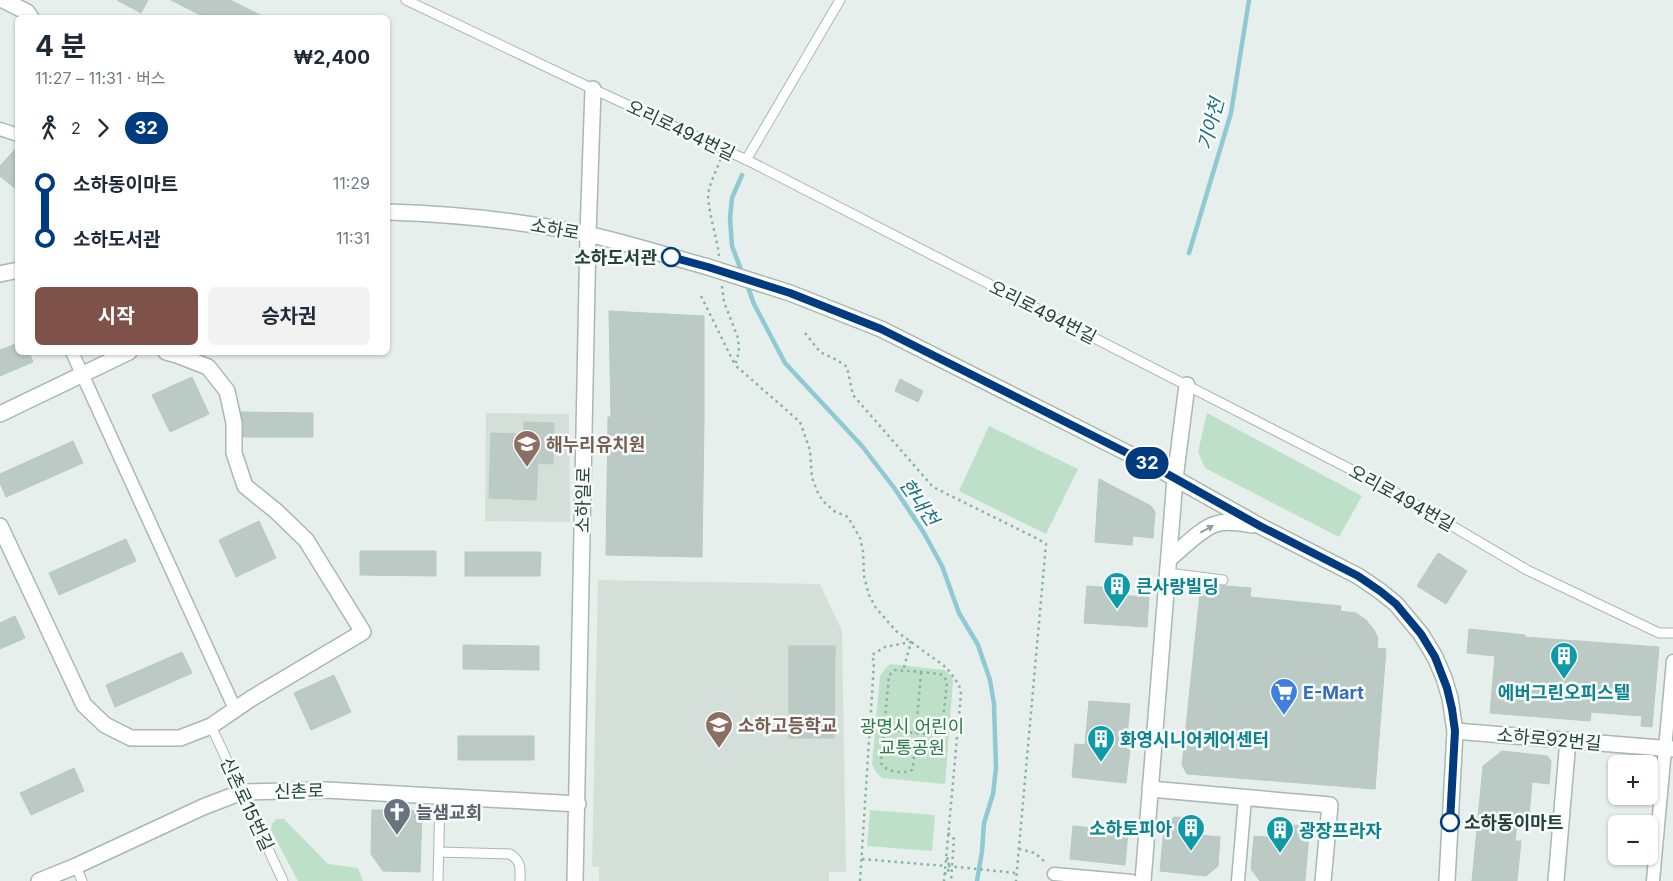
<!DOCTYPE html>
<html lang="ko">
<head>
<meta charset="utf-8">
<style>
	:root { --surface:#fff; --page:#f2f2f3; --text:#1f2937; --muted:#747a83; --accent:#7f5249 }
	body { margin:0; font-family:Inter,"Noto Sans KR",sans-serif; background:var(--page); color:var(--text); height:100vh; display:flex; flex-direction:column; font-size:19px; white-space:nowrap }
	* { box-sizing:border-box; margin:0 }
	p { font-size:16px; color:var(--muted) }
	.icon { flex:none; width:28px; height:28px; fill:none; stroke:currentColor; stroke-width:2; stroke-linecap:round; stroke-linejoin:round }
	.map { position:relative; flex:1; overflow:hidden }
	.sheet { position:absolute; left:15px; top:15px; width:375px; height:340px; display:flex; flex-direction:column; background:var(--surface); border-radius:8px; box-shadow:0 1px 4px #0004 }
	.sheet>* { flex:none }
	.badge { padding:0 10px; border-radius:16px; font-size:18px; line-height:32px }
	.controls { position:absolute; left:1608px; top:755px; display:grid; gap:10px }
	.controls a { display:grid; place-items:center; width:50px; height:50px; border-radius:8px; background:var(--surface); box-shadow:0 1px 4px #0004; font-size:25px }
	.map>.badge { position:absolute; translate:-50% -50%; box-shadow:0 0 0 2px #fff }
	.legs { display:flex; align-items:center; gap:8px; height:55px; padding:0 20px; font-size:16px }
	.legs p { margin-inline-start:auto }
	.overview { display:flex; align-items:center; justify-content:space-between; height:85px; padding:0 20px }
	h1 { font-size:28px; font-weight:700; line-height:38px }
	.button { display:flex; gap:10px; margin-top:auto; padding:10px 20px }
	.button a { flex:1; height:58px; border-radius:8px; background:var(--accent); color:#fff; font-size:20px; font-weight:700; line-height:58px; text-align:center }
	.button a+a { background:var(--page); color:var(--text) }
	ul { padding:0 20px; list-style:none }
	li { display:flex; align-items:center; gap:18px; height:55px; font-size:19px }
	li i { display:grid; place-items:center; width:8px; height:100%; margin:0 6px; background:currentColor }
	li i::after { content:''; width:12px; height:12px; margin:-6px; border:4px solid; border-radius:50%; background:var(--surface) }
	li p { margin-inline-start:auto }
	li:first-child i { background:linear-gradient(#0000 50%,currentColor 0) }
	li:last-child i { background:linear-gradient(currentColor 50%,#0000 0) }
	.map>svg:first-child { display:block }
	.built { fill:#d4dfda }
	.green { fill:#bfe0c8 }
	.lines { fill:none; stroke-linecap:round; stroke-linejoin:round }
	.stream { stroke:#8ec9d4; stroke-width:4.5 }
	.building { fill:#bbcac4; stroke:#b8c9c2 }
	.service-casing { stroke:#a8b8b2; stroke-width:11 }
	.pedestrian-casing { stroke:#a8b8b2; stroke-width:15 }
	.minor-casing { stroke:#a8b8b2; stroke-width:18 }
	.tertiary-casing { stroke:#a8b8b2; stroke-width:18 }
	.path { stroke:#86b3a5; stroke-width:2.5; stroke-dasharray:2.5 4; stroke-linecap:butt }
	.service { stroke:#fff; stroke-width:9 }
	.pedestrian { stroke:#fff; stroke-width:12 }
	.minor { stroke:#fff; stroke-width:15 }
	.tertiary { stroke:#fff; stroke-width:15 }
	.tertiary-bridge-casing { stroke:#a8b8b2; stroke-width:18; stroke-linecap:butt }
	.tertiary-bridge { stroke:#fff; stroke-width:15 }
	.oneway { fill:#92a09c }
	.line-1-casing { stroke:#fff; stroke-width:11 }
	.line-1 { stroke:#003b80; stroke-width:8 }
	.stop-1-dot { fill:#fff; stroke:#003b80; stroke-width:2.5 }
	.labels { text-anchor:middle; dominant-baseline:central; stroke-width:5; stroke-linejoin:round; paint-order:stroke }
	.street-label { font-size:18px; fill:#24423a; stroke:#f7fbf9 }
	.stop-label { font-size:18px; font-weight:bold; fill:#24423a; stroke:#f7fbf9; text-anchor:end }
	.education-label { font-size:18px; font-weight:bold; fill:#785e54; stroke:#f7fbf9; text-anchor:start }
	.culture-label { font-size:18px; font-weight:bold; fill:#0d838f; stroke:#f7fbf9; text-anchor:start }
	.shop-label { font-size:18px; font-weight:bold; fill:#366cbe; stroke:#f7fbf9; text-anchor:start }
	.park-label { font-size:18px; fill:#2d7a4b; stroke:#f7fbf9 }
	.worship-label { font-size:18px; font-weight:bold; fill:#5b616d; stroke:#f7fbf9; text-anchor:start }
	.water-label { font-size:19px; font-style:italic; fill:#1c6f80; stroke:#f7fbf9 }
</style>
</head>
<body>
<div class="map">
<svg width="1673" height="881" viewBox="0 0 1673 881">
	<rect width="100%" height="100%" fill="#e6efeb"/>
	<path class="built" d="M486,413L569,414L570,522L485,521Z
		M598,580L820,584L842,631L846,872H829V881H599V867H592Z"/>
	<path class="green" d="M1207,413L1362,496L1339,537L1205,468L1198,452Z
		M989,426L1078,469L1046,534L959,491Z
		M890,664L945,670L952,677L953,681L945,784L882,778L875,771L872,764L880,676L886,668Z
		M870,810L935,815L932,851L867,846Z
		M276,819H284L328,864L358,868L363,881H298L271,830L272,824Z"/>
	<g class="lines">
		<path class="stream" d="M742,175L732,198L730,218L732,246L743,275
			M1189,253L1231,113L1249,0
			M746,282L754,304L785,363L862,446L895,489L924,533L942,566L959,613L978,645L990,680L994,704L996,768L993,794L984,823L982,851L977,881"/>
	</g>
	<path class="building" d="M117,0H148L141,13Z
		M171,0H230L266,18H206Z
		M18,146V191L0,176V166Z
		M609,311L704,316V419L702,557L606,555L608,417H611Z
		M18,343V352H29L33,362L0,376V350Z
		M192,377L209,414L170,432L152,395Z
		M900,379L923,391L918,402L895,391Z
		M241,412L313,413V437H243V423Z
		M524,422L554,423L553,464L538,463L536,500L489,498L491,433L524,434Z
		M73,441L83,463L6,497L0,483V474Z
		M1099,479L1151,506L1155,512L1153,538L1133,536L1132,545L1095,542Z
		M259,521L276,558L236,577L219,540Z
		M126,539L136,561L59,595L49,573Z
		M360,551H436V576L360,575Z
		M465,552H541L540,576H465Z
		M1438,553L1467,571L1446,604L1417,586Z
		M1201,584L1251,588L1250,597L1341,606L1340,611L1356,613L1366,620L1374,630L1378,638L1377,648L1386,649L1375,789L1187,774L1182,765Z
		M1087,586L1114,588V595L1149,597L1147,627L1084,623Z
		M15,616L25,638L0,649V623Z
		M1469,629L1525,635L1524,637L1659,647L1652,727L1641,726L1642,716L1591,712L1590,721L1490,713L1495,656L1467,653Z
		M463,645L539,646V670L463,669Z
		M789,646H835L834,738H789Z
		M182,652L192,673L115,707L106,685Z
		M334,675L351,712L311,730L294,693Z
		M1089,701L1130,704L1126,749H1130L1126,783L1072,777L1075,744L1085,745Z
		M458,736H534V760H458Z
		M1502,751L1547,756L1551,761L1549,784L1532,782L1529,816L1518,815L1515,841H1521L1517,881H1472L1483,766Z
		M74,768L84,791L31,815L20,793Z
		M372,810L422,811L420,872L383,871L371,854Z
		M1174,817L1191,818L1189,834L1220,837L1218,866L1206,876L1160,871L1164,828Z
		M1282,824L1302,826L1309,834L1305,881H1260L1251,869L1254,836L1281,838Z
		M1073,826L1128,831L1125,865L1070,859Z"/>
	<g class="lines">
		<defs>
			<path id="service" d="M406,0L593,89L749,161L1391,490L1527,570L1659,633H1673
				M746,160L840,0
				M1168,573L1223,580
				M211,726L283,881
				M439,852L510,854C522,862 520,868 520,881
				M76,866L82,881
				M438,881L440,796"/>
			<path id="pedestrian" d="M0,129L18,135
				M72,352L235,709
				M1054,874L1132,881
				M1238,881L1245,798
				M1653,881L1673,661"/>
			<path id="minor" d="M3,0L27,12L31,18
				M0,414L129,352
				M0,526L84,705L105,725L131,738H180L211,726L252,698L363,632L306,540L276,511L245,486L234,453V423L227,391L208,367L177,355L166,352
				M1455,731L1673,749
				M1150,789L1330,805L1323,881
				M39,881L76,866L203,807L242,792L326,790L578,804
				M575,881L588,234L593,89
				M1143,881L1175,479L1187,385
				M1556,881L1568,740"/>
			<path id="tertiary" d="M388,212C455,214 521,221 587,234C628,243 668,256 708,267
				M0,274L18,270
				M790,293L881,329L1060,419L1153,466L1260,526L1358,576L1380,591L1396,604L1421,634L1435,657L1444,678L1450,698L1455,731L1447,881
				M1169,559C1182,549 1201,528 1216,524C1227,520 1241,523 1252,525"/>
		</defs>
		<use href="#service" class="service-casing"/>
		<use href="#pedestrian" class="pedestrian-casing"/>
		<use href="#minor" class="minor-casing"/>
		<use href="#tertiary" class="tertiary-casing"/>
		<path class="path" d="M719,256C718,241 705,202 709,190C711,180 717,170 720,160
			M722,286L724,302L738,338L739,352L735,365L800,422L810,450L812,478L818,493L823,501L834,511L848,517L860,538L863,551L864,576L869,595L876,608L896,631L947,668L959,685L961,694L944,881
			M701,296L735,365
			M805,333L820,352L837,360L847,367L853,395L933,487L1038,539L1046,544L1016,881
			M884,729C902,731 921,735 938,734L942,730L947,682C945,679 945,677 942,675C935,672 904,671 895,670L892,672L889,676L881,763C885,772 904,774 912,770L913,767L921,673
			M948,833L954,839L951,881
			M1019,849L1035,853L1046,863
			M862,859L945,866
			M948,866L1016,873
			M944,873L948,874L949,859L945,858
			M860,881L874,663L872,655L885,647L911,642L903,671"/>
		<use href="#service" class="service"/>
		<use href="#pedestrian" class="pedestrian"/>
		<use href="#minor" class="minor"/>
		<use href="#tertiary" class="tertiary"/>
		<defs>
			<path id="tertiary-bridge" d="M708,267L790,293"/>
		</defs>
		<use href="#tertiary-bridge" class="tertiary-bridge-casing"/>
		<use href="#tertiary-bridge" class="tertiary-bridge"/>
	</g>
	<defs><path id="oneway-solid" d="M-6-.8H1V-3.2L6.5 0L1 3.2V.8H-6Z" transform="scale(1.25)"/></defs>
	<use class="oneway" href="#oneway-solid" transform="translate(1207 529) rotate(-29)"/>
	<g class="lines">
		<defs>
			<path id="line-1" d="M671,257L708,267L790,293L881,329L1153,466L1260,526L1358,576L1380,591L1396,604L1421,634L1435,657L1447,688L1452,709L1455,731L1450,822"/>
		</defs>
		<use href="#line-1" class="line-1-casing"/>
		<use href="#line-1" class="line-1"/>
	</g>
	<defs>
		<symbol id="school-pin" viewBox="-11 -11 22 30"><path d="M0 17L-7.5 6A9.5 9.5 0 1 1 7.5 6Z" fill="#8d6e63" stroke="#f7fbf9"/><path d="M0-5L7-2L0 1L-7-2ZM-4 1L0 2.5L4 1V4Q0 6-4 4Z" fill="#fff"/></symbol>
		<symbol id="building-pin" viewBox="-11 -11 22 30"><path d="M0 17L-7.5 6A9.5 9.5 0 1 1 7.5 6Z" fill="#0f9aa8" stroke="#f7fbf9"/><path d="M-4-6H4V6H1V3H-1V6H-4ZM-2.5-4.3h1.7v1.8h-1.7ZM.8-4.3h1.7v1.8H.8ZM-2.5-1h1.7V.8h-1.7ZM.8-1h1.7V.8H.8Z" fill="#fff"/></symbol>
		<symbol id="supermarket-pin" viewBox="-11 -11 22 30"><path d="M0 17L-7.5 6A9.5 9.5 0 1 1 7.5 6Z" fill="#3f7fe0" stroke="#f7fbf9"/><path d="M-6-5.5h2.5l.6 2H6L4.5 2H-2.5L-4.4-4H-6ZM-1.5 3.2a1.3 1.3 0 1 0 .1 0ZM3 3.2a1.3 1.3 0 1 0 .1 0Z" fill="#fff"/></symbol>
		<symbol id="church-pin" viewBox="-11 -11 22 30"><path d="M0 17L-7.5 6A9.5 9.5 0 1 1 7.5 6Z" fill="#6b7280" stroke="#f7fbf9"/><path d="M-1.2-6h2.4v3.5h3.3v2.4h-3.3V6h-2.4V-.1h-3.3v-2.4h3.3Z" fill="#fff"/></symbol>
	</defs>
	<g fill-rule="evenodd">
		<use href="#school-pin" x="511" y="428" width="32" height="43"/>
		<use href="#building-pin" x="1101" y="570" width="32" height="43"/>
		<use href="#building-pin" x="1548" y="640" width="32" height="43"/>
		<use href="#supermarket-pin" x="1268" y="676" width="32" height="43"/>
		<use href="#school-pin" x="703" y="709" width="32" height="43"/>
		<use href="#building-pin" x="1085" y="723" width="32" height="43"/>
		<use href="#church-pin" x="381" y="796" width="32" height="43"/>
		<use href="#building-pin" x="1175" y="812" width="32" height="43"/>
		<use href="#building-pin" x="1264" y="814" width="32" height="43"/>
	</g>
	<g class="stop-1-dot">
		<circle cx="671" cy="257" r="9"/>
		<circle cx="1450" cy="822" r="9"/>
	</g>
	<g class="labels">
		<g class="street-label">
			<text transform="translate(681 130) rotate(25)">오리로494번길</text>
			<text transform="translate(555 229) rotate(10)">소하로</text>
			<text transform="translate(1043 312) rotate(27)">오리로494번길</text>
			<text transform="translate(1402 498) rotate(29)">오리로494번길</text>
			<text transform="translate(583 500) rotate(-89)">소하일로</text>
			<text transform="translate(1549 739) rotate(5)">소하로92번길</text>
			<text transform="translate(299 791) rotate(-1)">신촌로</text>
			<text transform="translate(247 804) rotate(65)">신촌로15번길</text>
		</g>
		<g class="stop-label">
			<text x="657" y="257">소하도서관</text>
			<text x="1464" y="822" text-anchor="start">소하동이마트</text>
		</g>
		<g class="education-label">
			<text x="546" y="444">해누리유치원</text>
			<text x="738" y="725">소하고등학교</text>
		</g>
		<g class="culture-label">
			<text x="1136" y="586">큰사랑빌딩</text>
			<text x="1564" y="692" text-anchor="middle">에버그린오피스텔</text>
			<text x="1120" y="739">화영시니어케어센터</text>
			<text x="1172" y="828" text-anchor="end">소하토피아</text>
			<text x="1299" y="830">광장프라자</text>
		</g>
		<g class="shop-label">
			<text x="1303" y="692">E-Mart</text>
		</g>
		<g class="park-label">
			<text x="912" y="726">광명시 어린이<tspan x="912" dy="21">교통공원</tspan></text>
		</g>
		<g class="worship-label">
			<text x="416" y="812">늘샘교회</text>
		</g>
		<g class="water-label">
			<text transform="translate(1211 124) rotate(-75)">기아천</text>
			<text transform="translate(919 502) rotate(55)">한내천</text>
		</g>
	</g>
</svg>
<div class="controls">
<a>+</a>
<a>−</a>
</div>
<b class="badge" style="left:1147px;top:463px;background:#003b80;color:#fff">32</b>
<section class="sheet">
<div class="overview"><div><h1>4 분</h1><p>11:27 – 11:31 · 버스</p></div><b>₩2,400</b></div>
<div class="legs"><svg class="icon" aria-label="walk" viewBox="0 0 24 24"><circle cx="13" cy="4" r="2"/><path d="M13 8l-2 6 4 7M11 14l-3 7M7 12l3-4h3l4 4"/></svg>2<svg class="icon" aria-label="forward" viewBox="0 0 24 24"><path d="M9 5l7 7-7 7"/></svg><b class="badge" style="background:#003b80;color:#fff">32</b></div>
<ul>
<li><i style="color:#003b80"></i><b>소하동이마트</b><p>11:29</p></li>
<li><i style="color:#003b80"></i><b>소하도서관</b><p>11:31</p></li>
</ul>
<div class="button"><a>시작</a><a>승차권</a></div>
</section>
</div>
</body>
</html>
